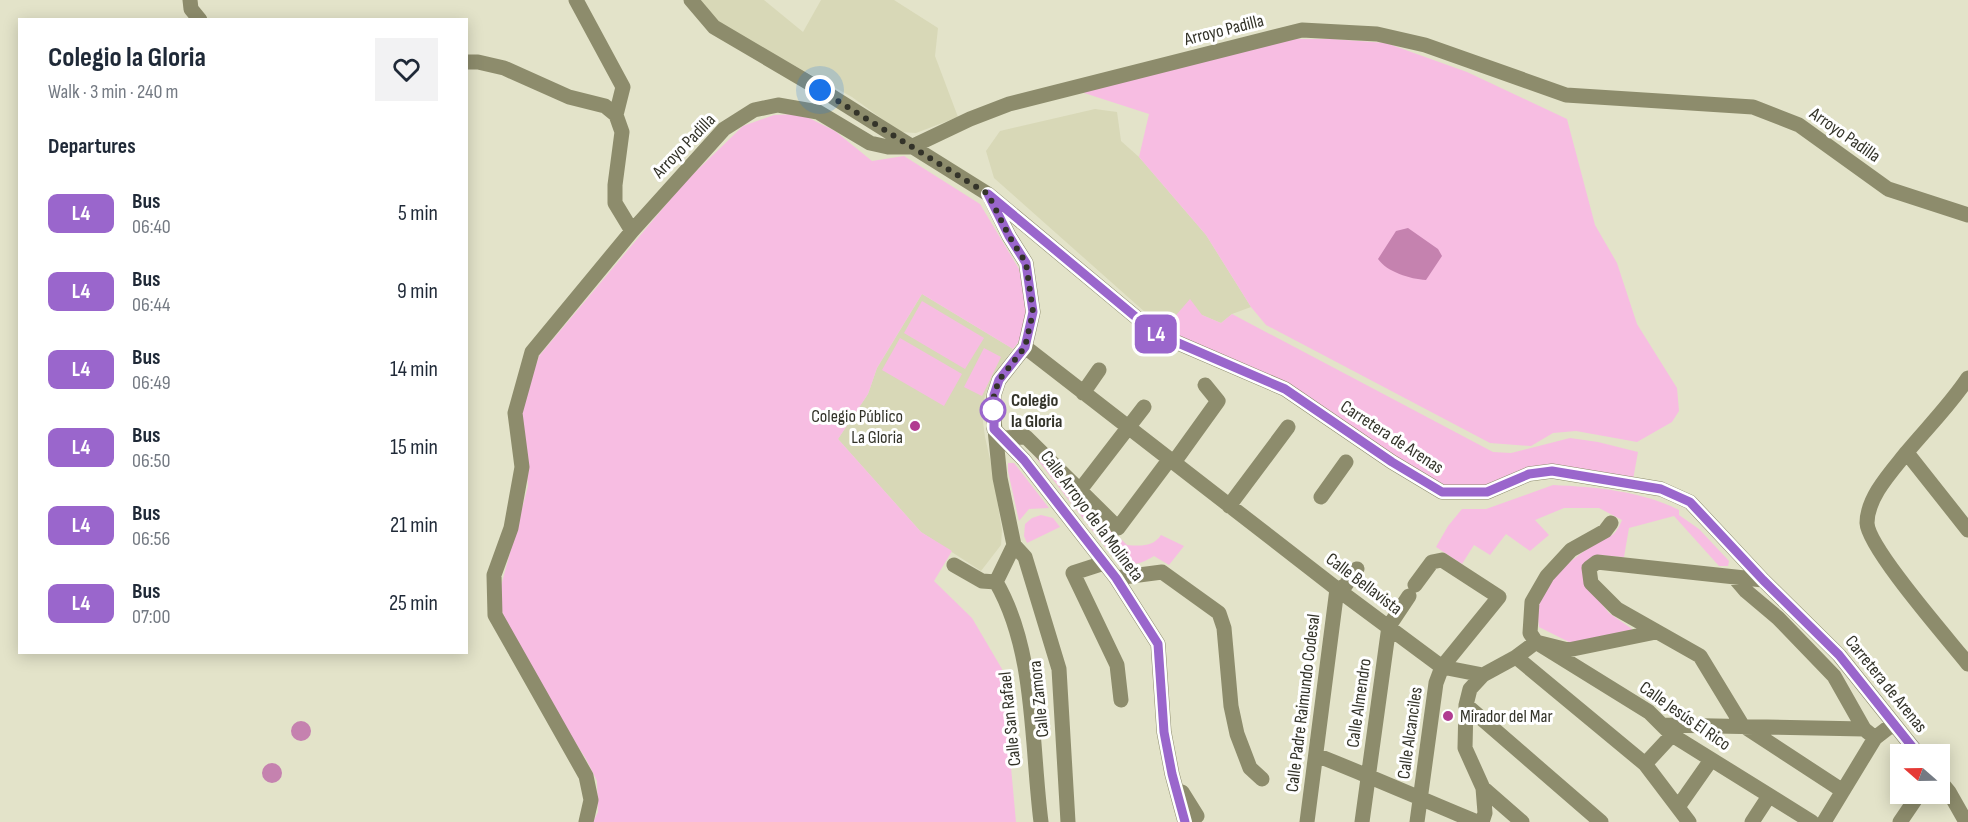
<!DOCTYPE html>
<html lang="en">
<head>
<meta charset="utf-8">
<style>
	:root { --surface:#fff; --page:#f2f2f3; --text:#1f2937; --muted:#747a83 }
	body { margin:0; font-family:"Sofia Sans Condensed",sans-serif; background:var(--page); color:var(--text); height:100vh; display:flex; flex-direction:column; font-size:22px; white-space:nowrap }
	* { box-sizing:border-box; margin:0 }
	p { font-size:20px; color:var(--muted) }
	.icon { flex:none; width:33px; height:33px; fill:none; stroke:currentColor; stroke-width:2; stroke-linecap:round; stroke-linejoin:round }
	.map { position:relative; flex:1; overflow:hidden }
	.sheet { position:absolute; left:18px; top:18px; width:450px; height:636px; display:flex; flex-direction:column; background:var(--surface); border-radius:0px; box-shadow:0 3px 15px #0003 }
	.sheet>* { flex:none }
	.badge { padding:0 12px; border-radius:9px; font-size:21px; line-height:39px }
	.needle { width:39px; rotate:290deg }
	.buttons { position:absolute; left:1890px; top:744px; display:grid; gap:12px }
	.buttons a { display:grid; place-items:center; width:60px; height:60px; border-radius:0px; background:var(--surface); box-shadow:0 3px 15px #0003; font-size:30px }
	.you { position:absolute; width:30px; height:30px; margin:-15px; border:4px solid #fff; border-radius:50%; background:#1a73e8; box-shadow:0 0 0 9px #1a73e833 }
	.map>.badge { position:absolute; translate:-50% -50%; box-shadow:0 0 0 3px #fff }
	h2 { padding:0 30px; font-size:22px; line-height:54px }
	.round { display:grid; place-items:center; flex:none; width:63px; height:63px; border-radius:0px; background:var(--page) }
	.head { display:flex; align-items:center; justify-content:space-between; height:102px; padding:0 30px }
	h1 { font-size:28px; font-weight:700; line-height:45px }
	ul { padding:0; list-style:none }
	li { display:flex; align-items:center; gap:18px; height:78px; padding:0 30px }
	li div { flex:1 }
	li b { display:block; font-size:22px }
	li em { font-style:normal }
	li .badge { min-width:66px; font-weight:700; text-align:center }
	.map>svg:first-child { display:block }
	.built { fill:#d8d8b7 }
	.green { fill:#f7bde2 }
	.water { fill:#c582af }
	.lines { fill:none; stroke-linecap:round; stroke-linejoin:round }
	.minor { stroke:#8d8c6c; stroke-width:15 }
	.line-casing { stroke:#fff; stroke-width:14 }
	.line { stroke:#9a66cc; stroke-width:9 }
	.walk { stroke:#333329; stroke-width:6; stroke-dasharray:0 10.8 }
	.stop-dot { fill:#fff; stroke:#9a66cc; stroke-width:3 }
	.poi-dot { fill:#b13b91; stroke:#fff; stroke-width:2 }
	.labels { text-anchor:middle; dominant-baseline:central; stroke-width:6; stroke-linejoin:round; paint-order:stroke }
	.street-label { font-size:18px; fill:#333329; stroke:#fff }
	.stop-label { font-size:18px; font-weight:bold; fill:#333329; stroke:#fff; text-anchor:start }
	.poi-label { font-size:18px; fill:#333329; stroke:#fff; text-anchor:end }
</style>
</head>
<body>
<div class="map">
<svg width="1968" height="822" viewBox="0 0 1968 822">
	<rect width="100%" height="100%" fill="#e3e3c9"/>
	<path class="built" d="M699,0H764L803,32L821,0H894L938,28L935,56L958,117L916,133L900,132L852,97L717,23Z
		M1095,109L1117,112L1121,141L1139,157L1206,235L1251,307L1232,314L1221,323L1202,315L1172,322L1164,329L994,178L986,151L1000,131Z
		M922,294L1013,349L993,376L984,399L982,414L985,437L992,468L1002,530L1001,545L981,571L921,532L838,439L868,394L877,368Z"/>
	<path class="green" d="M1295,39H1332L1386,43L1467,72L1567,119L1595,225L1617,263L1637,324L1677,388L1679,411L1672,422L1637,442L1576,431L1553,433L1531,446L1490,443L1266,325L1251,307L1206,235L1139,157L1149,114L1078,91Z
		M801,114L835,131L872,161L904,156L980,204L1019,269L1027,308L1021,339L1013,349L922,294L877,368L868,394L838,439L921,532L952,551L934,581L972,618L1002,669L1016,822H593L598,812L597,781L586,759L524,662L502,612L501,586L528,486L521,410L539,356L685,182L743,126L774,115Z
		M1190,299L1202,315L1221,323L1232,314L1493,452L1511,453L1570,438L1598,442L1638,452L1632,485L1552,471L1487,492H1442L1285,389L1159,335Z
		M922,301L984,338L965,369L904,333Z
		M900,338L962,374L944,406L882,370Z
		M984,348L1001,357L982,396L964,387Z
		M1027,446L1127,545C1141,546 1153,547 1161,535L1184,546L1169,565L1154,556C1139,565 1133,566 1116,561Z
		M1008,463H1014L1049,508L1029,509L1019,521L1008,471Z
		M1553,485C1596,487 1641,491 1679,510V515L1699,529L1729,561L1728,566H1719L1674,516L1629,528L1624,557L1598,555L1584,582L1609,613L1632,629L1630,634L1571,643L1539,627C1539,622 1537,617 1538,613C1539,586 1571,559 1592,546C1607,536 1614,540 1622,520L1599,508H1564L1535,520L1549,535L1530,551L1506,534L1490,555L1474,545L1462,564L1436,547L1448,526L1462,509H1486Z
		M1041,515L1053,518L1060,527L1027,543L1024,536L1025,524L1032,518Z"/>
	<path class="water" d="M1408,228L1438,249L1442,256L1426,280C1410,279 1387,272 1378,259L1396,231Z
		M291 731a10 10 0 1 1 20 0a10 10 0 1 1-20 0Z
		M262 773a10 10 0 1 1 20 0a10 10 0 1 1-20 0Z"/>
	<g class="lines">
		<path class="minor" d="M190,0L191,9L200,20
			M576,0L623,87L616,115
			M691,0L714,27L828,94L988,194L1155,333L1285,389L1392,462L1442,492H1487L1529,474L1552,471L1661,489L1690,502L1763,580L1839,655L1918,754
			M466,62H478L504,68L569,97L605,106L616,115L622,132L615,185V203L632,231
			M991,199L1009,236L1026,263L1033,312L1025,347L999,380L994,395L993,410L1000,478L1014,545L996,582
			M1025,347L1337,589L1442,667L1483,675
			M1968,378C1950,405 1927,428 1907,452C1892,471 1867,497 1867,523C1868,548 1949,640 1968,664
			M1083,393L1099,370
			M994,429L1024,460L1116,578L1158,644L1164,732L1172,774L1185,822
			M1003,438L1026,437L1118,528L1169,460L1177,458L1218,401L1205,385
			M1907,453L1968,530
			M1080,490L1144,407
			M1321,497L1346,462
			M1229,506L1288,427
			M1611,523L1605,531L1571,550L1547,576L1532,602L1530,633L1536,642L1649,712L1672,735L1812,822
			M1014,545L1025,557L1059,669L1068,822
			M1104,563L1073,573L1117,665L1121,700
			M954,565L982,581L996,582
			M1734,577L1746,591L1778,618L1834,676L1864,729L1875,738L1893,724
			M1116,578L1162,572L1219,613L1224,628L1231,706L1237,734L1250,768L1262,779
			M1763,580L1597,562L1589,568L1591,583L1617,609L1700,656L1742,725L1843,791
			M996,582C1036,651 1031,744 1041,822
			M1415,585L1432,562L1442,560L1499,597L1442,667L1436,683L1417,822
			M1516,657L1645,764L1689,822
			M1466,705L1601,822
			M1663,725L1864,729
			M1316,755C1370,776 1423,800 1477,822
			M1645,764L1672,735
			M1940,781L1949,792L1966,822
			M1483,788L1522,822
			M1182,792L1197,816
			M1678,807L1711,760
			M586,822L591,800L586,776L495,615L494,575L511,528L522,467L515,413L532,352L632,231L724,129L754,110L778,105L818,112L870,143L888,147H911L970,119L1009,104L1302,30L1377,34L1425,45L1566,95L1753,107L1799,125L1888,189L1968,215
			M1307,822L1337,589L1345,586L1357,569
			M1362,822L1389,626L1409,596
			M1482,822L1485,813L1483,788L1465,748L1466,705L1470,689L1483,675L1516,657L1536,642L1568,650L1656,632
			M1752,822L1769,796
			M1824,822L1875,738
			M1900,822L1919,794"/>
	</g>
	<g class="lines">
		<defs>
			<path id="line" d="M1185,822L1172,774L1164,732L1158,644L1116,578L1024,460L994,429V395L999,380L1025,347L1033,312L1026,263L1009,236L988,194L1155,333L1285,389L1392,462L1442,492H1487L1529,474L1552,471L1661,489L1690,502L1763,580L1839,655L1918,754"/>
		</defs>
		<use href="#line" class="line-casing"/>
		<use href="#line" class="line"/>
		<path class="walk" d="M820,90L988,194L1009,236L1026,263L1033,312L1025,347L999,380L994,395L993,410"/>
	</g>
	<circle class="stop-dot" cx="993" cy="410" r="12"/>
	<g class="poi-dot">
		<circle cx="915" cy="426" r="6"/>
		<circle cx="1448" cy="716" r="6"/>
	</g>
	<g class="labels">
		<g class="street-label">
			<text transform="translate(1224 30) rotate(-14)">Arroyo Padilla</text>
			<text transform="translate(1845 135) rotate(35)">Arroyo Padilla</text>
			<text transform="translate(684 146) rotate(-46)">Arroyo Padilla</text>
			<text transform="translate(1392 437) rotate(33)">Carretera de Arenas</text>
			<text transform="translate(1092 516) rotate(53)">Calle Arroyo de la Molineta</text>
			<text transform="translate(1364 584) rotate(37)">Calle Bellavista</text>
			<text transform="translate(1886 684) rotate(51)">Carretera de Arenas</text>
			<text transform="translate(1039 699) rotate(-96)">Calle Zamora</text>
			<text transform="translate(1303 703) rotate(-83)">Calle Padre Raimundo Codesal</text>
			<text transform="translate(1359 703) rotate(-82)">Calle Almendro</text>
			<text transform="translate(1685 716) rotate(35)">Calle Jesús El Rico</text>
			<text transform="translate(1010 719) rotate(-96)">Calle San Rafael</text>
			<text transform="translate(1410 733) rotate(-82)">Calle Alcanciles</text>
		</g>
		<g class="stop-label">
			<text x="1011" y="400">Colegio<tspan x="1011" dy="21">la Gloria</tspan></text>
		</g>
		<g class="poi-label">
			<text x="903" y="416">Colegio Público<tspan x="903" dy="21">La Gloria</tspan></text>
			<text x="1460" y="716" text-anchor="start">Mirador del Mar</text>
		</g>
	</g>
</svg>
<div class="buttons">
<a><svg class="needle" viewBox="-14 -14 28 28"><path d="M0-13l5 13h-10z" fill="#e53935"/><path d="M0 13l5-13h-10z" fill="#747a83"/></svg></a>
</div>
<div class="you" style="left:820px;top:90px"></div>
<b class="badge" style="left:1156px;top:334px;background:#9a66cc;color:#fff">L4</b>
<section class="sheet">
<div class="head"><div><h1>Colegio la Gloria</h1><p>Walk · 3 min · 240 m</p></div><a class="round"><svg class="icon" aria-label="heart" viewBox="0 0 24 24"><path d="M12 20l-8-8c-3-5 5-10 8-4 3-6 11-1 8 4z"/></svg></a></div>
<h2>Departures</h2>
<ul>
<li><span class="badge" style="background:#9a66cc;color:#fff">L4</span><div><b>Bus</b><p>06:40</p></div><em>5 min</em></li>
<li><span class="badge" style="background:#9a66cc;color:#fff">L4</span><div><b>Bus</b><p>06:44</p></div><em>9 min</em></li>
<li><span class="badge" style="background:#9a66cc;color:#fff">L4</span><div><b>Bus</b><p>06:49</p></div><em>14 min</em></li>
<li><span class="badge" style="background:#9a66cc;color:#fff">L4</span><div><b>Bus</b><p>06:50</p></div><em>15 min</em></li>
<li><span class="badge" style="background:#9a66cc;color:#fff">L4</span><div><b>Bus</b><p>06:56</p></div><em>21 min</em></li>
<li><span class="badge" style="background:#9a66cc;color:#fff">L4</span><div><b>Bus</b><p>07:00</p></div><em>25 min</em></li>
</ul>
</section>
</div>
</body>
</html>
